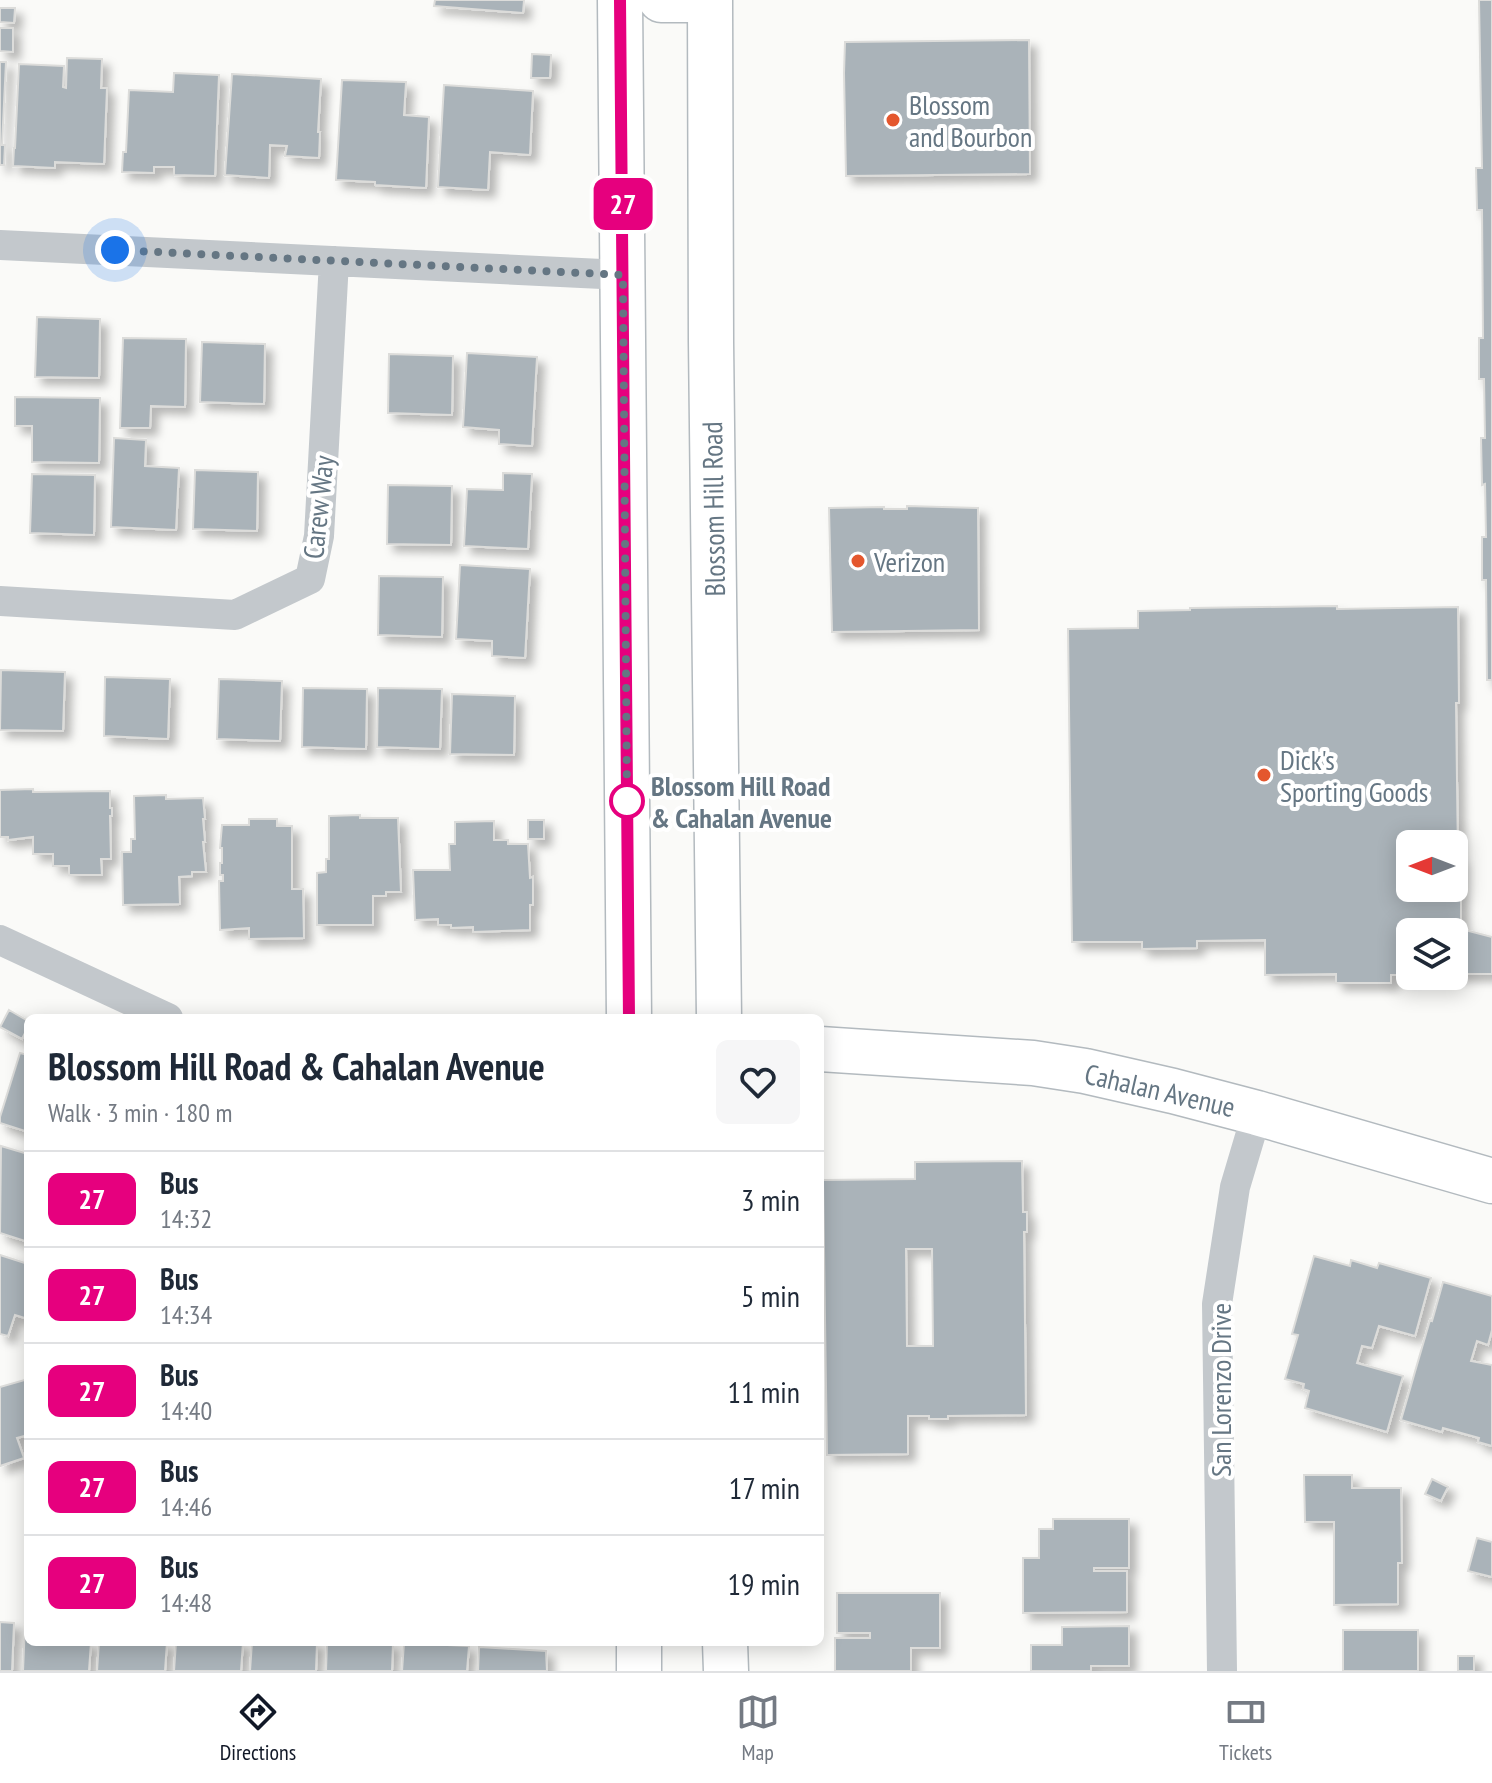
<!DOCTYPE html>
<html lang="en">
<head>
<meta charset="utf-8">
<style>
	:root { --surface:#fff; --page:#f6f6f7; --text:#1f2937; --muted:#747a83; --line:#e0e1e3; --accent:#111827 }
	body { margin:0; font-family:"PT Sans Narrow",sans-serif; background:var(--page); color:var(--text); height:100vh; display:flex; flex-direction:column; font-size:30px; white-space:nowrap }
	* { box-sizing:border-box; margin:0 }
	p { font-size:26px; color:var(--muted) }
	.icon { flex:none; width:44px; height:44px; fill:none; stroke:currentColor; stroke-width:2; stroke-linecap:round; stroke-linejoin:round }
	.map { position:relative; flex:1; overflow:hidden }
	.side { position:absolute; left:24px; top:1014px; width:800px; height:632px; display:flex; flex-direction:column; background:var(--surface); border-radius:12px; box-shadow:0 4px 20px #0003 }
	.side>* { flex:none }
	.badge { padding:0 16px; border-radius:12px; font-size:28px; line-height:52px }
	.needle { width:52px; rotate:270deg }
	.buttons { position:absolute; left:1396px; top:830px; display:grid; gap:16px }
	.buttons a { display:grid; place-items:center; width:72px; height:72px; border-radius:12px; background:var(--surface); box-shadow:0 4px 20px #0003; font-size:40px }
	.you { position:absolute; width:40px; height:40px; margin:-20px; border:6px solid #fff; border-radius:50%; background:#1a73e8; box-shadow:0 0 0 12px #1a73e833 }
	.map>.badge { position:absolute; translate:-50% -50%; box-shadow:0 0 0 4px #fff }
	.round { display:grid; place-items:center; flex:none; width:84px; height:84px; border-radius:12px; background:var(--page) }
	.overview { display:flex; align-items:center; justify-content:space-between; height:136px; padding:0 24px }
	h1 { font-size:38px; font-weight:600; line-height:60px }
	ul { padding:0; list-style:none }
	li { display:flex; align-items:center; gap:24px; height:96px; padding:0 24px; border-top:2px solid var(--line) }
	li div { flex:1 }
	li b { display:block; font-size:30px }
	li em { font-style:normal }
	li .badge { min-width:88px; font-weight:700; text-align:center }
	.tab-bar { display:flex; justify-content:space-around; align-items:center; height:112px; border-top:2px solid var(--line); background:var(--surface); font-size:22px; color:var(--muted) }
	.tab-bar a { display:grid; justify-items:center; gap:4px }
	.tab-bar .active { color:var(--accent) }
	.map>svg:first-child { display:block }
	.building { fill:#aab3b9; stroke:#dcdcda; stroke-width:2; fill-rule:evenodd; filter:url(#shadow) }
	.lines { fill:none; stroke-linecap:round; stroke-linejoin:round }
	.secondary-casing { stroke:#b3babf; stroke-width:47 }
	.street { stroke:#c3c8cc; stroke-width:30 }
	.secondary { stroke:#fff; stroke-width:44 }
	.line-casing { stroke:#fff; stroke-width:18 }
	.line { stroke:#e6007e; stroke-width:12 }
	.walk { stroke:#657683; stroke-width:8; stroke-dasharray:0 14.4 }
	.poi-dot { fill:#e4572e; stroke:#fff; stroke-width:3 }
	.stop-dot { fill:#fff; stroke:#e6007e; stroke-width:4 }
	.labels { text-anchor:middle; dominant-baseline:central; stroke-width:8; stroke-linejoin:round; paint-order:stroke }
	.poi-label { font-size:28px; fill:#657683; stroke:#fff; text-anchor:start }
	.street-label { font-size:28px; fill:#657683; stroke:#fff }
	.stop-label { font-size:28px; font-weight:bold; fill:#657683; stroke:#fff; text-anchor:start }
</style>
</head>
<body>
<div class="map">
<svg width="1492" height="1671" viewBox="0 0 1492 1671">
	<defs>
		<filter id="shadow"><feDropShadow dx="7" dy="7" stdDeviation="4" flood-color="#0004"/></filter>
	</defs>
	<rect width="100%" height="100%" fill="#fafaf8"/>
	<path class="building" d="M435,0H524L523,13L434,6Z
		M1479,0H1492V680H1487L1486,580H1482V537H1486L1485,484L1482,485L1481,438H1485L1484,379H1479V338H1483L1482,210H1477L1476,168H1482Z
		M0,8H15L14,23L0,22Z
		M0,28H13V52L0,51Z
		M1029,40L1030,174L846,176L844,73L845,42Z
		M532,54L551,55L550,78H531Z
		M67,58L102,59L101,88H107L104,164L55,162V168L13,166L14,148H15L19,64L64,66L63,87L66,88Z
		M0,62H6L2,145H5L4,165H0Z
		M174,73L219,75L215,176L174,175V167H154V173L122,172L123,152H126L129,90L173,92Z
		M232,74L321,79L318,132H320L319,158L285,156L287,146L270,145L269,178L225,175Z
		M342,80L406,82L404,115L429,117L426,188L375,185V182L336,180Z
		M444,85L533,91L530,155L490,152L488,190L438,187Z
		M37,317L100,319L99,378L35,377Z
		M123,338L186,339L185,407L151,406L150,428H120Z
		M202,342L265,344L264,404L200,402Z
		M467,353L537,357L532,446L499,444V430L463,427Z
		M389,354L453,356L452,415L388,413Z
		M15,397L100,398L99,463L32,462V426H15Z
		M114,438L146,440L145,466L179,468L176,530L111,527Z
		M195,470L258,472L257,531L193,529Z
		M503,473L532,474L528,549L464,546L467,489L503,490Z
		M32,474L95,475L94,535L30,533Z
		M388,485L452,486L451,545L387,544Z
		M907,506L978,508L979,630L832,632L829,508L884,507V509H907Z
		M460,565L530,569L525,658L492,656V641L456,639Z
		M379,576L443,577L442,637L378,635Z
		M1337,606V609L1458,607L1459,703H1456L1458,858H1461V929L1492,937V974H1454V932H1410V975H1391V983H1336V974L1265,975V940L1197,941V948L1142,949V942H1072L1068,629L1138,628V611L1190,610V608ZM1410,844H1454V888H1410Z
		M1,670L65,672L63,731L0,730Z
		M105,677L170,679L168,739L104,736Z
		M219,679L282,681L280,741L217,739Z
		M303,688L367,689L366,749L302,747Z
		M378,688L442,689L440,749L377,747Z
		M452,694L515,696L514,755L450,754Z
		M33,789V792L110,791V808H112V816H110L111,859H101L102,875H69V866H53V854H33V837L8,840V837H0V790Z
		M166,795V799L203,798L205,819H203L205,842H203L206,872H192V876L179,877L180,904L123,905L122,852H131V839H135L134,796Z
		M360,815V818H398L401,892H386V896H373V925H317V873L326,872V859H329V816Z
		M249,819H277V826H292V889H303L304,938L249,939V928L220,930L219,881H223V875H220V863H222V848H220L222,825H249Z
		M528,820H544V839H528Z
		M494,821V840H508V844H528L530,878L533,877V905H530V930L473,932V927L451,928V925H438V919L415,920L413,870H450L449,844H455V822Z
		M9,1010L28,1021V1027L22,1039L0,1027Z
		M20,1053L28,1055V1132L0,1123V1117Z
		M1,1146L28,1154V1242L0,1233Z
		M1022,1161L1023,1212H1027V1232H1024L1026,1415L948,1416V1419H929V1416H908V1454L827,1455L823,1180L915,1179V1162ZM906,1249H932L933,1346H907Z
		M0,1255L28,1264V1319L15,1315L8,1336L0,1334Z
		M1314,1256L1350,1266L1351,1260L1377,1268L1379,1263L1431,1278L1415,1336L1379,1326L1372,1348L1362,1346L1357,1363L1403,1376L1387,1432L1305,1408L1309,1391L1303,1389L1304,1384L1285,1379L1298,1335L1292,1334Z
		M1443,1282L1492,1296V1330L1488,1345L1477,1341L1471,1361L1492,1365V1446L1478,1442L1479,1438L1443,1428L1442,1432L1401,1420L1430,1320L1432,1321Z
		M28,1379V1422L26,1423L28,1435L17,1438L24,1458L0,1466V1387Z
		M1304,1475H1352V1488H1401L1402,1563H1398V1604L1334,1605V1522H1305Z
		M1432,1479L1448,1487L1441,1501L1425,1494Z
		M1053,1519H1129V1568H1094V1571H1127V1612L1023,1613V1558H1039V1529H1053Z
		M1477,1538L1492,1542V1577L1468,1571Z
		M837,1593H940V1648H911V1671H835V1638H870V1633H837Z
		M0,1622L14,1623L12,1671H0Z
		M25,1624H28V1642H91L89,1671H23Z
		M1129,1626V1666H1091V1671H1031V1645H1062V1627Z
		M1343,1630H1418V1671H1343Z
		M99,1642H167L165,1671H97Z
		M176,1642H243L241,1671H174Z
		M252,1642H317L316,1671H250Z
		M327,1642L393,1643L392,1671H326Z
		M404,1643L469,1646L467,1671H402Z
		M479,1647L546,1651L547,1671H478Z
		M1458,1656H1474V1671H1458Z"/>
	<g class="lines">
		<defs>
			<path id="secondary" d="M620,0L629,1018
				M661,0H710
				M710,0L711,341L719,1018
				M820,1049L1033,1063L1085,1071L1173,1091L1257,1113L1492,1181
				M639,1642V1671
				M725,1642L726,1671"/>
		</defs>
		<use href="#secondary" class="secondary-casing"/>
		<path class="street" d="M0,245L623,275
			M0,601L235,615L310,579L319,536L334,261
			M0,940L168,1018
			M1222,1671L1217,1304L1235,1187L1257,1113"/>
		<use href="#secondary" class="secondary"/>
	</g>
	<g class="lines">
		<defs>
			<path id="line" d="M620,0L629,1018"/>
		</defs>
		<use href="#line" class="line-casing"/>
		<use href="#line" class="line"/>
		<path class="walk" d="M115,250L623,275L627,801"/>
	</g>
	<g class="poi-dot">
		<circle cx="893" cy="120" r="8"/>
		<circle cx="858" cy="561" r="8"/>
		<circle cx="1264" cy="775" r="8"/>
	</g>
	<circle class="stop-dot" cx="627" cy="801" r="16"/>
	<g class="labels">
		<g class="poi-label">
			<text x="909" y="104">Blossom<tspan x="909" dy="32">and Bourbon</tspan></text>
			<text x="874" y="561">Verizon</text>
			<text x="1280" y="759">Dick's<tspan x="1280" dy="32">Sporting Goods</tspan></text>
		</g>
		<g class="street-label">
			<text transform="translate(318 507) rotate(-84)">Carew Way</text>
			<text transform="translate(713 509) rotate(-91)">Blossom Hill Road</text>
			<text transform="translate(1160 1090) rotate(13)">Cahalan Avenue</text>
			<text transform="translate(1220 1390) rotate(-90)">San Lorenzo Drive</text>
		</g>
		<g class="stop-label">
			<text x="651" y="785">Blossom Hill Road<tspan x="651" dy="32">&amp; Cahalan Avenue</tspan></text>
		</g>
	</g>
</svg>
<div class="buttons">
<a><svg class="needle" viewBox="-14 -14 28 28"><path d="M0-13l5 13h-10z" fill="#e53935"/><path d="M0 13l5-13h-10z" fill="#747a83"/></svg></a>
<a><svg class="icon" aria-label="layers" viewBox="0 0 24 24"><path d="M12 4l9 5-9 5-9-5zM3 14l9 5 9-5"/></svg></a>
</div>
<div class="you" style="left:115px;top:250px"></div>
<b class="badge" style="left:623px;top:204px;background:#e6007e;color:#fff">27</b>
<section class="side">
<div class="overview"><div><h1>Blossom Hill Road &amp; Cahalan Avenue</h1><p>Walk · 3 min · 180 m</p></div><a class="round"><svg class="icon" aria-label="heart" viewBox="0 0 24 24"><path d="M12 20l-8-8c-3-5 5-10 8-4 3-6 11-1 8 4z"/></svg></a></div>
<ul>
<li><span class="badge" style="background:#e6007e;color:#fff">27</span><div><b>Bus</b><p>14:32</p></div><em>3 min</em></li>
<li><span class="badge" style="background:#e6007e;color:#fff">27</span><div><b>Bus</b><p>14:34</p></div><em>5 min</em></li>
<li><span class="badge" style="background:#e6007e;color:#fff">27</span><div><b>Bus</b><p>14:40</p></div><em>11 min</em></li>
<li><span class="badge" style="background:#e6007e;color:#fff">27</span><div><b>Bus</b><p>14:46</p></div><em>17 min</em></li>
<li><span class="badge" style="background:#e6007e;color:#fff">27</span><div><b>Bus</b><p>14:48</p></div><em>19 min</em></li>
</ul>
</section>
</div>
<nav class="tab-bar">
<a class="active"><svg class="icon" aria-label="directions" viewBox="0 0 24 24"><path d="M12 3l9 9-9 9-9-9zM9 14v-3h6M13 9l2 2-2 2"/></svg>Directions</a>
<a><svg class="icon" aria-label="map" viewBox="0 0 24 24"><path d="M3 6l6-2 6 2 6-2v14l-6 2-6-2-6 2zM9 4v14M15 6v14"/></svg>Map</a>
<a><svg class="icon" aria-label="tickets" viewBox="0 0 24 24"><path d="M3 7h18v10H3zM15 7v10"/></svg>Tickets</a>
</nav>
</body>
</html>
